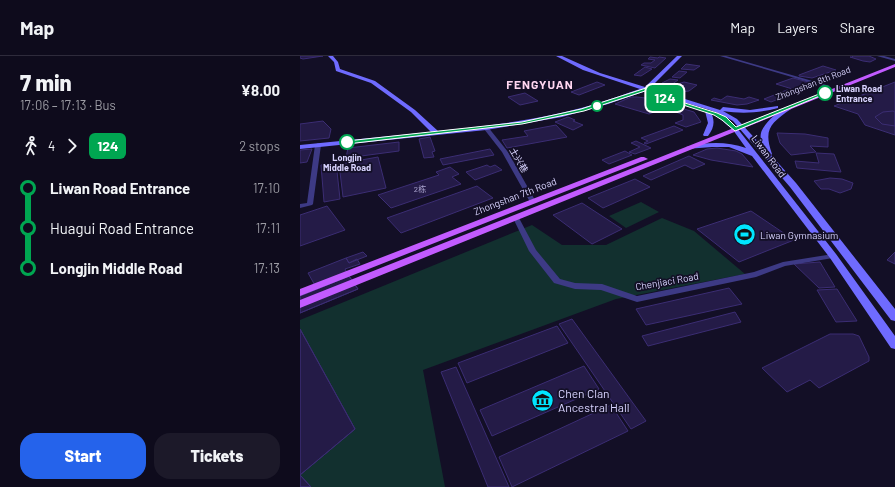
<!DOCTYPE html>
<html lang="en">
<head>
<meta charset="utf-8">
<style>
	:root { --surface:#0e0b1c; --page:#1c1929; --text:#f1f3f6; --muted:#9b9ba3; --line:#2e2b3b; --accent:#2563eb }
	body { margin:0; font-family:Barlow,"Noto Sans SC",sans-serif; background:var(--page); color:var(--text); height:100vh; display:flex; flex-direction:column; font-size:15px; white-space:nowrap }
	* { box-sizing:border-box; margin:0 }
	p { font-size:13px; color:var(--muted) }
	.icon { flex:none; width:22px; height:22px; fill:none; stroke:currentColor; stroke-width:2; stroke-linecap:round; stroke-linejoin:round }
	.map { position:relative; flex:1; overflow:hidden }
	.sheet { display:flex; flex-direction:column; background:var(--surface); width:300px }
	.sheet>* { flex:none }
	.badge { padding:0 8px; border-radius:6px; font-size:14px; line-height:26px }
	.map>.badge { position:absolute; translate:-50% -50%; box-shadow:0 0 0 2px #fff }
	.legs { display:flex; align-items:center; gap:6px; height:44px; padding:0 20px; font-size:13px }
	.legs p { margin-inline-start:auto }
	.overview { display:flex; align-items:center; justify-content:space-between; height:68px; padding:0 20px }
	h1 { font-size:22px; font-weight:800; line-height:30px }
	.button { display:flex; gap:8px; margin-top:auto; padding:8px 20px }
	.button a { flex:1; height:46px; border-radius:16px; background:var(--accent); color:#fff; font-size:16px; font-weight:800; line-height:46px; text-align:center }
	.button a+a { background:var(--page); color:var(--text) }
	ul { padding:0 20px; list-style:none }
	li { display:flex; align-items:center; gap:14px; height:40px; font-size:15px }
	li i { display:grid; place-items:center; width:6px; height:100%; margin:0 5px; background:currentColor }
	li i::after { content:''; width:10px; height:10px; margin:-5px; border:3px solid; border-radius:50%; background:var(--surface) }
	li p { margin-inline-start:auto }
	li:first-child i { background:linear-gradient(#0000 50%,currentColor 0) }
	li:last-child i { background:linear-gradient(currentColor 50%,#0000 0) }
	header { display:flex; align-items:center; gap:24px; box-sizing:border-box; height:56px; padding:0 20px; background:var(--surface); border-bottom:1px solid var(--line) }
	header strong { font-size:19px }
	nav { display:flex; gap:22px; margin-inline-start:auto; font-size:14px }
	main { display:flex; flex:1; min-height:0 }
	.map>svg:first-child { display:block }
	.green { fill:#12302f }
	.building { fill:#241b47; stroke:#3b2d73 }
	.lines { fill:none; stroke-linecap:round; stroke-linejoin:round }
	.street { fill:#3d3a85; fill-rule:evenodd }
	.secondary { fill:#6f6bff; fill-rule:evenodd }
	.primary { fill:#c25bff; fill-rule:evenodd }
	.line-1 { fill:#00a651; stroke:#fff }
	.stop-1-dot { fill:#fff; stroke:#00a651; stroke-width:2 }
	.labels { text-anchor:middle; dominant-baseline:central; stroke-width:3.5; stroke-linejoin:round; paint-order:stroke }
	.number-label { font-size:8px; fill:#aca6d1 }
	.far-street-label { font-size:9px; fill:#d9d4ff; stroke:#130f26 }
	.far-stop-label { font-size:9px; font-weight:bold; fill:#d9d4ff; stroke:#130f26; text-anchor:start }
	.street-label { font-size:10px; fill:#d9d4ff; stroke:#130f26 }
	.poi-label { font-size:10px; fill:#d9d4ff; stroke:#130f26; text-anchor:start }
	.far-district-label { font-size:12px; font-weight:bold; letter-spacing:1px; fill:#ffd6f0; stroke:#130f26 }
	.near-poi-label { font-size:12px; fill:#d9d4ff; stroke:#130f26; text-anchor:start }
</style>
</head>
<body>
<header>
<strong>Map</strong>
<nav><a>Map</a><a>Layers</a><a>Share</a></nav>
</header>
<main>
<section class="sheet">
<div class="overview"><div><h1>7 min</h1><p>17:06 – 17:13 · Bus</p></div><b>¥8.00</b></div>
<div class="legs"><svg class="icon" aria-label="walk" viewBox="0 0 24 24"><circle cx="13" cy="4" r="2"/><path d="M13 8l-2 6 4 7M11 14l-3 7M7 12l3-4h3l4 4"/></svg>4<svg class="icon" aria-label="forward" viewBox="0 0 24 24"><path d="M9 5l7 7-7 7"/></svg><b class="badge" style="background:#00a651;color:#fff">124</b><p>2 stops</p></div>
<ul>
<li><i style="color:#00a651"></i><b>Liwan Road Entrance</b><p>17:10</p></li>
<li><i style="color:#00a651"></i><span>Huagui Road Entrance</span><p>17:11</p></li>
<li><i style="color:#00a651"></i><b>Longjin Middle Road</b><p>17:13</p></li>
</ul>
<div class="button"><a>Start</a><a>Tickets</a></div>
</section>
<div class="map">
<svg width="595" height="431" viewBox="0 0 595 431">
	<rect width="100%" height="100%" fill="#130f26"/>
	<path class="green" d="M341,146L359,156L326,172L309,160Z
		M362,162L394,175L445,218L316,243L123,314L145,431H0V264L232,169L262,189H306Z"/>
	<path class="building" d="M0,0H23L3,3L0,2Z
		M552,0H569L576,3L570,6L563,5L550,1H553Z
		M350,1L358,2L359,1L366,2L355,12L341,9L344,7H351L355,4L348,3Z
		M386,8L400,10L394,14L381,13Z
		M523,10L536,14L512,22L499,20V19Z
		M345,11L352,13L341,20L334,19Z
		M379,15L387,16L380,22L372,21Z
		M493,22L516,28L499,35L476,28Z
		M370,23L378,24L371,29L380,32L384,30L378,28L384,26L397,29L389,35L381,36L362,30V27Z
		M248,24L259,30L252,32L248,29L232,33L225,28Z
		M297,26L305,29L279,39L271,36Z
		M595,26V79L565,69L558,58L534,50Z
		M487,34L494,37L471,46L464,43Z
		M225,37L238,45L220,49L208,41Z
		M427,40L444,43L449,41L459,44L447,48L437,49L411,44L414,42L421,44Z
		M331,41H337L354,43L372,49L349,58L315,48Z
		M384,53L394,56L401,66L386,71L375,67L383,64V59L376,56Z
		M593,55L595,56V70L582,68L575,61L583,56Z
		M268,61L275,64L273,65L283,69L273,74L255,66Z
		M23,65L31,73L29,82L0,85V68Z
		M256,69L267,81L207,92L202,84L228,80L224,75Z
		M374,70L383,74L346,88L344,87L348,85L341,82Z
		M477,77L505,78L528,82V91L510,90L516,96L491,99L480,87Z
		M130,81L135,95L132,96L134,101L124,102L119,83Z
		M336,85L351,92L335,98L329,96L340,91L331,87Z
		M99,86V95L46,102L48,92Z
		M417,92L436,95L442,98L453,111L411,104L393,99L407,93Z
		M12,93L7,106L0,107V94Z
		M190,93L194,99L143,109L140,103Z
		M325,95L332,99L309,108L302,104Z
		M516,97L534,98L541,116L497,112L495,105L519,107Z
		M389,100L405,108L393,113L385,109L351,124L343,120Z
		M78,101L86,132L43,141L39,108Z
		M36,106L40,143L24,146L21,109Z
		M187,109L190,111L195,109L202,114L175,124L166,116Z
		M150,111L159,118L152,121L161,128L91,152L78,139L139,119L136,116Z
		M530,122L542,123L553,127L551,133L540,137L529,133H521L514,125Z
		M335,123L350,131L303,152L288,142Z
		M177,130L193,142L101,177L87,162Z
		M282,147L322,173L292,188L253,159Z
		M27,150L45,174L0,190V159Z
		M451,155L494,184L439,206L397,173Z
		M63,196L67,200L49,207L46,202Z
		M595,196V208L587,204Z
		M46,202L49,207L57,203L60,208L45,213L49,220L17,233L8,217Z
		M520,206L535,231L519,232L494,208Z
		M49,220L58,233L0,257V240Z
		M49,220L58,233L0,257V240Z
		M429,232L442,248L346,269L336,253Z
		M537,233L557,265L536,266L517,234Z
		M435,256L441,266L348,290L342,280Z
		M272,263L346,365L331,373L259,268Z
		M257,270L268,287L167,327L158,307Z
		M0,273L55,373L0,419L11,431H0Z
		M0,273L55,373L0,419Z
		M530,278H553L559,280L569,301V305L519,332L510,324L487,336L462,312Z
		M284,310L299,333L192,380L180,354Z
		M156,311L209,431H188L141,316Z
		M311,349L328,375L212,431L199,401Z
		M0,419L11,431H0Z"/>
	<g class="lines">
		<path class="street" d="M420,0H426L530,30L526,31Z
			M577,0H584L595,3V5Z
			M184,71H188L208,96L236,146L235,147H231L230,146L202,96L184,73Z
			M18,87L21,89L13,148L12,149L0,152V148L7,147L15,89Z
			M216,160L219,162L236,194L260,223L275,227L302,228L337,240L454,216L483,206L533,198L537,200L533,202L485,210L456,221L337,246L301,234L275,233L254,227L229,195L213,162Z"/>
		<path class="secondary" d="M28,0H33L38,6L40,13L75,25L115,54L138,75C179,71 221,66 261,57C288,51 314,42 340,33L283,14L256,0H262L300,17L345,31L377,0H382L350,32L420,54L423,51L450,54L478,50V52C459,57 442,58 423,55L437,63L462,90C461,85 460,81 461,77C463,68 482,50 491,51V53C471,67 463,73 472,98L471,99L496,127L595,253V265L591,264L490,131L433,65L424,60L437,72L536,198L595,280V293L591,292L530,202L452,100L429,91H412L386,93V91C406,86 426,85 446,92L433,74L418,61V59L420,58L410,54C415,64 415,71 408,80H404L403,79L408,67L405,55L410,54L346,35L308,48L262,61L186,74L0,93V89L131,76L111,56L71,27L36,15L34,6Z"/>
		<path class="primary" d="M595,8V11L0,252V244Z
			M341,101H344L348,103L0,240V233Z"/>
	</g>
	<path class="line-1" d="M346,32L353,37L417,57L426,61L436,71L524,36L527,37L435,75L422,64L414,59L349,38L345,35L284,55L222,68L47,88L44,86L47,85L222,66L281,53Z"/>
	<defs>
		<symbol id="stadium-disc" viewBox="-11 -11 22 22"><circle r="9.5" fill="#00e5ff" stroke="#130f26"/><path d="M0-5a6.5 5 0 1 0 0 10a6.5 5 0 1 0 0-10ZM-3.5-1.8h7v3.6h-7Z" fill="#111"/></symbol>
		<symbol id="museum-disc" viewBox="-11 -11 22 22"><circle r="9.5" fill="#00e5ff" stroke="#130f26"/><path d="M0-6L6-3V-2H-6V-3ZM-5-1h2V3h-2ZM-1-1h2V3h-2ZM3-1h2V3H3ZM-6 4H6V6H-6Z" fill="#111"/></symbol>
	</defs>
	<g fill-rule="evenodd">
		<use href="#stadium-disc" x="432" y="166" width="25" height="25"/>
		<use href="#museum-disc" x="230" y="332" width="25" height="25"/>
	</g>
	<g class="stop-1-dot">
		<circle cx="525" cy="37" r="7"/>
		<circle cx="297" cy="50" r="5"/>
		<circle cx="47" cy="86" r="7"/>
	</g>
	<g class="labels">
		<g class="number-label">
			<text x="120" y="133">2栋</text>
		</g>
		<g class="far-street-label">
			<text transform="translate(513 27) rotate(-21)">Zhongshan 8th Road</text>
			<text transform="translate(219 104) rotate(60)">土兴巷</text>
		</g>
		<g class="far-stop-label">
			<text x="536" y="32">Liwan Road<tspan x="536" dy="10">Entrance</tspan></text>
			<text x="47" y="101" text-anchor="middle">Longjin<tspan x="47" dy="10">Middle Road</tspan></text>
		</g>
		<g class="street-label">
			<text transform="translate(469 100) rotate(53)">Liwan Road</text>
			<text transform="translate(215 140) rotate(-21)">Zhongshan 7th Road</text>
			<text transform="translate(367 225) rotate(-10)">Chenjiaci Road</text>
		</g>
		<g class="poi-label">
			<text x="460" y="179">Liwan Gymnasium</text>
		</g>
		<g class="far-district-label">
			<text x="240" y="28">FENGYUAN</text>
		</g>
		<g class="near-poi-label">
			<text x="258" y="337">Chen Clan<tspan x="258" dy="14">Ancestral Hall</tspan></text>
		</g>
	</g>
</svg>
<b class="badge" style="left:365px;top:42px;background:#00a651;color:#fff">124</b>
</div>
</main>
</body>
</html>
